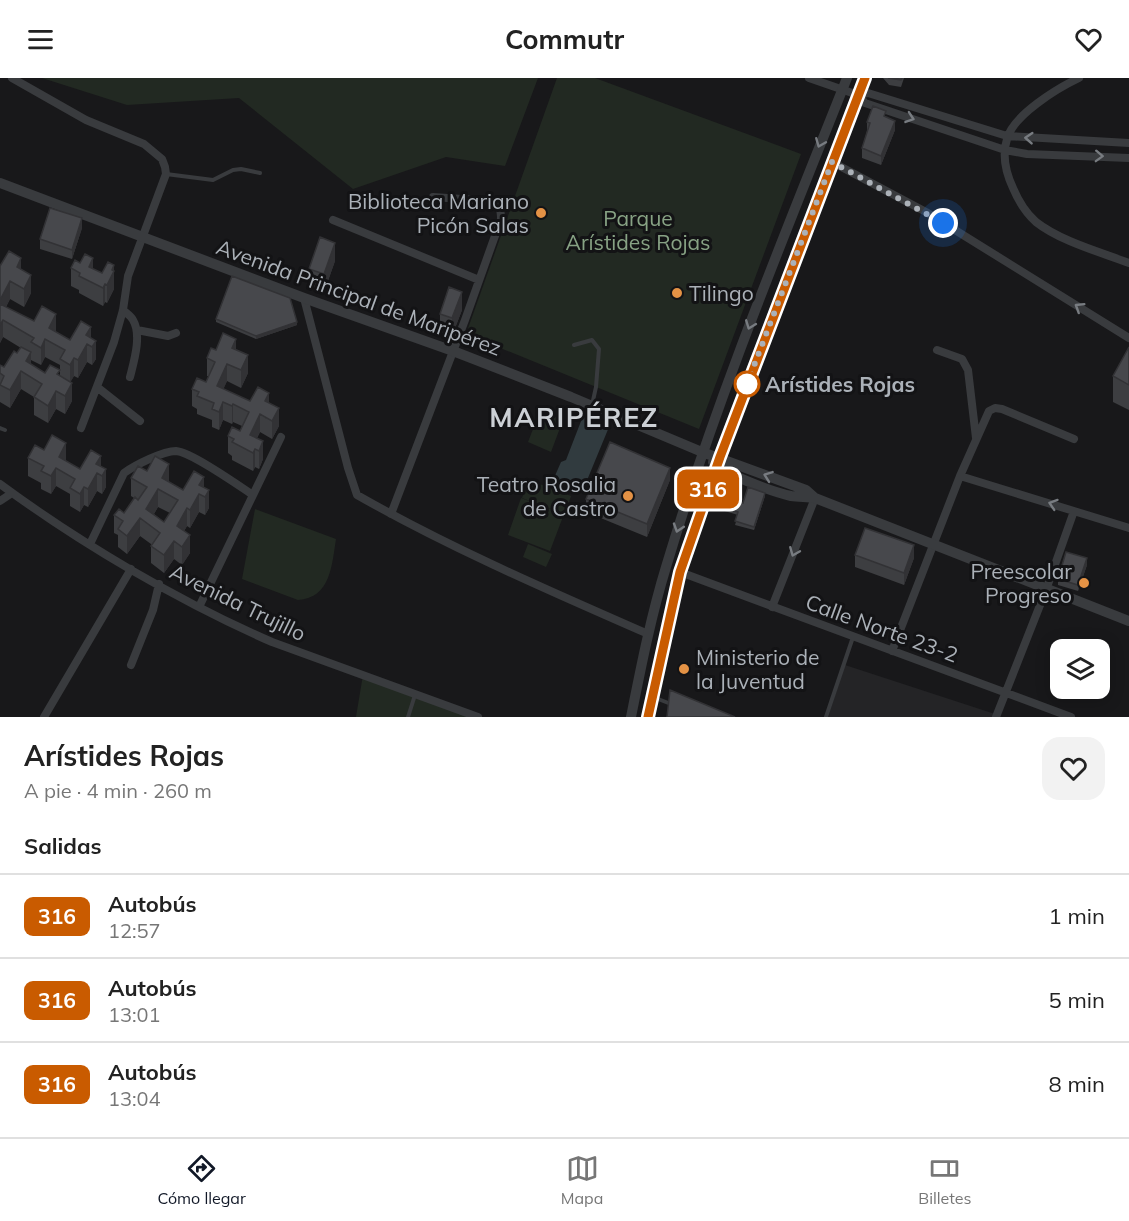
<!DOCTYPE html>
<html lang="es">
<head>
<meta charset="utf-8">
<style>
	:root { --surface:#fff; --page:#f2f2f2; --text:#222; --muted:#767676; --line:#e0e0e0; --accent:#111827 }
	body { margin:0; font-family:Mulish,sans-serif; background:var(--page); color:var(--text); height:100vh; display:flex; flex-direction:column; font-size:22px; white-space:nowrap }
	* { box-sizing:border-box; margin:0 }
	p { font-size:20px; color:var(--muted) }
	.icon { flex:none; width:33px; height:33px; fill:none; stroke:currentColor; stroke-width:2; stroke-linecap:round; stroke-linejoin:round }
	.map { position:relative; height:639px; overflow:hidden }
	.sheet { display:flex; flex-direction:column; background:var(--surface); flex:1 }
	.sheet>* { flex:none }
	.badge { padding:0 12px; border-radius:9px; font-size:21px; line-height:39px }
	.fabs { position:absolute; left:1050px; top:561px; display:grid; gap:12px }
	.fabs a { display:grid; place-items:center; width:60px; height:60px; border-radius:12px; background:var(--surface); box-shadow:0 3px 15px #0003; font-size:30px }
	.you { position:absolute; width:30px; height:30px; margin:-15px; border:4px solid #fff; border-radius:50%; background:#1a73e8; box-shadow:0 0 0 9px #1a73e833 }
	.map>.badge { position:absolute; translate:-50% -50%; box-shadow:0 0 0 3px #fff }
	h2 { padding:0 24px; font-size:22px; line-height:54px }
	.round { display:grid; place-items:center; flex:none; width:63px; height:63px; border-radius:18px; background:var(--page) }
	.headline { display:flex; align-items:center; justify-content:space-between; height:102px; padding:0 24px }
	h1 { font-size:28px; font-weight:700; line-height:45px }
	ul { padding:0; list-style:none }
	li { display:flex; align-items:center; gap:18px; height:84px; padding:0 24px; border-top:2px solid var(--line) }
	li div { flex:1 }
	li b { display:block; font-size:22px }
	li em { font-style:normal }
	li .badge { min-width:66px; font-weight:700; text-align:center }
	header { display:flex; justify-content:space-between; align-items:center; height:78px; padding:0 24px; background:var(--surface); font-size:27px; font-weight:700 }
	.tabs { display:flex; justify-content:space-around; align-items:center; height:84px; border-top:2px solid var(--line); background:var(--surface); font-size:16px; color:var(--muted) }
	.tabs a { display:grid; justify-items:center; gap:3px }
	.tabs .selected { color:var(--accent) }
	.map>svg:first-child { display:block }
	.built { fill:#242426 }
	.green { fill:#222922 }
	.water { fill:#313b3f }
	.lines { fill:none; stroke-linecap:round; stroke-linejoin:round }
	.service { stroke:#393b3e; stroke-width:4 }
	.minor { stroke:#393b3e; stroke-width:8 }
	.tertiary { stroke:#393b3e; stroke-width:10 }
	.wall { fill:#3d3e41; fill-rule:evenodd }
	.shaded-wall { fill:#323235 }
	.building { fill:#47484c; stroke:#323235; stroke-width:1.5; fill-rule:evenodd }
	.oneway { stroke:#787c81 }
	.line-casing { stroke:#fff; stroke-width:14 }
	.line { stroke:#c95b00; stroke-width:9 }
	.walk { stroke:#abb1b8; stroke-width:6; stroke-dasharray:0 10.8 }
	.poi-dot { fill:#e49245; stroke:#131315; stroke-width:2 }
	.stop-dot { fill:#fff; stroke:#c95b00; stroke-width:3 }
	.labels { text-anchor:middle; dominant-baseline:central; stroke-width:6; stroke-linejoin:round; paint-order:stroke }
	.poi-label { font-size:21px; fill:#abb1b8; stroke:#131315; text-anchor:end }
	.park-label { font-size:21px; fill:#87a284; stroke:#131315 }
	.street-label { font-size:21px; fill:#abb1b8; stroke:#131315 }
	.stop-label { font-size:21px; font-weight:bold; fill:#abb1b8; stroke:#131315; text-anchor:start }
	.district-label { font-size:27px; font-weight:bold; letter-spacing:1.5px; fill:#ccd0d5; stroke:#131315 }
</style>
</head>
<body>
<header><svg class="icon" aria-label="menu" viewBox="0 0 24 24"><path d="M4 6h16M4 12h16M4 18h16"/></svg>Commutr<svg class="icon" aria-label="heart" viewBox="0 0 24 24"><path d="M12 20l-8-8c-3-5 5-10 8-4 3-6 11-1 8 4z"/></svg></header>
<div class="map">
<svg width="1129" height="639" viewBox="0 0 1129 639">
	<rect width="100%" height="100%" fill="#18181a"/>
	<path class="built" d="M845,587L995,636L994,639H828Z"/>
	<path class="green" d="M42,0H538L505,88L446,79L353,111L239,20L127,27Z
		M557,0H595L801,76L699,351L466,256Z
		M540,333L563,342L551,374L528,364Z
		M529,402L571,418L565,436L522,420Z
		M521,420L564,436L550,473L508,457Z
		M255,431L336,461C332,486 331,520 298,522L242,501Z
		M528,466L552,476L546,489L523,479Z
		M363,597L478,639H356Z"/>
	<path class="water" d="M583,338L609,349L583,412L554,400L561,384L566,382Z"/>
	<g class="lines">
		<path class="service" d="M166,96L213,102L233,92L241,91L260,95
			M574,267L592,262L599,271L596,309L592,327
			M0,350L5,352
			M653,619L671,626
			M408,639L415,617
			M826,639L853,559"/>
		<path class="minor" d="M12,0L86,42L144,66L162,81L165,89L166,96L128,198L123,232L114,264L81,350
			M809,0L858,17L865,25L1005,72L1027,76L1129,80
			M1079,0C1058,10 1013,37 1007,61C1002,77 1006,95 1013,110C1018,122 1026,135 1036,144C1060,163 1100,174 1129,185
			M858,17L868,15L1007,58L1129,65
			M832,84L926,134L1129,260
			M333,142L479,202
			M304,220L348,390L357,417C450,470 550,513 648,556
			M123,232C126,235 131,238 133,242C142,257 134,283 130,299
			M137,252L168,258L176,255
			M937,272L962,281L968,292L976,360
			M97,309L140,343
			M960,398L1129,450
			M0,406C80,465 180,524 272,564L478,639
			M0,423L12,415
			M391,436L465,242L501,141C501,132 500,127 491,123L433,119
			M90,466L124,395C135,387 163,373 176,373C191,374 238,407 253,417
			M680,494L1071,639
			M199,529L281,359
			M772,529L815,420
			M892,573L960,398L989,333L995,330L1002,331L1074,361
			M131,587L153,532L159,506
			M44,639L131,491
			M996,639L1046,512L1074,433"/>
		<path class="tertiary" d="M0,105L304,220L453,273L571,319L702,374L806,412L815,420
			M713,384C726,397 773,414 791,418C799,419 807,419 815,420L1129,543
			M631,639C641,589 651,538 666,489C716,322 783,161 847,0
			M648,639L680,494L720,379L864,0"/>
	</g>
	<path class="wall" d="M883,0H904L901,9L889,7Z
		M886,39L895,52L881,87L862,80V70L867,53V44Z
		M82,150L72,181L40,171V161Z
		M335,183L324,214L309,208V191Z
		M80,185L102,195L114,187V211L107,225L105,224L103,228L79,215V212L71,208V190Z
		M0,188L21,191L31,215L24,229L10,221L6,229L70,262L91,260L96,281L92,287L87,284L78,300L74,298L70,304L72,323L65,336L56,331L48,345L34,337V319L21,311L10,330L0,324V287L4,289L17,275L21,270L3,259L0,265ZM31,276V282L41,287L45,279L60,287V298L45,295L31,286Z
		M462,232L452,258L440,254V236Z
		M216,241L297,247L256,261L216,244Z
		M1129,269V332L1113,324V298Z
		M216,272H236L248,295L241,310L227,303L223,311L250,323L269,325L279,348L272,361L260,354L257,360L263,381L259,391L255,389L253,393L232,382V378L228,375V358L240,353L242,348L233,344L232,346L223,342L219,352L212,349V342L197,336V331L192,328V311L206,304L209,298H207V280Z
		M28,380L66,383L80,391L101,388L106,409L102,416L97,413L88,429L84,427L80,434L70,428V416L56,408L51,416L41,411V405L28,398Z
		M131,400L183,412L204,409L209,430L205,437L199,434L190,450L187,448L184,453L190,475L182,487L174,481L164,495L151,485V466L140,458L127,476L118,469V457L114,455V437L124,435L134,420L131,418ZM158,429L170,435L164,444L154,436Z
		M670,402L647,459L586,434V421Z
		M765,418L754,452L735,447L738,437L718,431V428L743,425Z
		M855,477L914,480L904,507L855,489Z
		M1087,487L1078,513L1058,507V501Z"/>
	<path class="shaded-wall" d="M895,43V52L881,87V78Z
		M82,140V150L72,181V172Z
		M335,165V183L324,214V196Z
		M21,180V198L17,189Z
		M93,180V198L89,189Z
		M114,187V211L107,225V207L112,192Z
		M31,197V215L24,229V211Z
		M10,203V221L0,240V222Z
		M105,206V224L103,228V210Z
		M462,214V232L452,258V240Z
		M56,236V254L49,250Z
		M3,242V259L0,265V247Z
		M297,244V247L256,261V258Z
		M91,249V267L87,266V284L78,300V282L86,257Z
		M45,261V279L41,287V270Z
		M236,261V279L232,270Z
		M96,263V281L92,287V269Z
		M31,274V292L26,283Z
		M248,277V295L241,310V292Z
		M74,280V298L70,305V287Z
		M227,286V303L217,326V308Z
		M21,293V311L10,330V312Z
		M72,305V323L65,336V318Z
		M56,313V331L48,345V328Z
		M269,315V333L265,341V323Z
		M223,324V342L219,352V334Z
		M233,326V344L232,346V328Z
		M279,330V348L272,361V343Z
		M260,336V354L250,374V357Z
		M263,363V381L259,391V373Z
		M66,365V383L59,379Z
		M255,371V389L253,393V375Z
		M101,378V395H97V413L88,429V411L96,386Z
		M169,386V404L162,400Z
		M56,390V408L51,416V398Z
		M670,390V402L647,459V446Z
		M106,391V409L102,416V398Z
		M204,399V417L199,416V434L190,450V432L199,407Z
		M84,409V427L80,434V416Z
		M158,411V429L148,446L146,431Z
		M209,412V430L205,437V419Z
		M765,415V418L754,452V449Z
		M187,430V448L177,466V448Z
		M140,440V458L127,476V458Z
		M190,457V475L182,487V469Z
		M174,463V481L164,495V477Z
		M914,467V480L904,507V495Z
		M1087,480V487L1078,513V507Z"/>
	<path class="building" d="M888,0H902L901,2Z
		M873,28L886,33L884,38L895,43L881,78L862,70L870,45L867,44Z
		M50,130L82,140L72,172L40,161Z
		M320,159L335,165L324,196L309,191Z
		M9,173L21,180L17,189L31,197L24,211L10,203L0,222V188Z
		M85,176L93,180L89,189L102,195L108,184L114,187L112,192L114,193L107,207L105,206L103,210L79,198L80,195L71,190L75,182L80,185Z
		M232,198L290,220L297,244L256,258L216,241Z
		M449,209L462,214L452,240L440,236Z
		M0,226L34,243L42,228L56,236L49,250L70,262L81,243L91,249L86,257L96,263L92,269L87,266L78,282L74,280L70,287L60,281L65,272L45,261L41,270L31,264L34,260L3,242L0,247Z
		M223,255L236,261L232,270L248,277L241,292L227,286L217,308L250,323L258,309L269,315L265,323L279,330L272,343L260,336L250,357L263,363L259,373L255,371L253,375L232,364L234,361L228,358L232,349L240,353L249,334L233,326L232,328L223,324L219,334L212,331L214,325L197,318L199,314L192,311L197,300L206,304L215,284L207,280L211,270L216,272Z
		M21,269L31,274L26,283L45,295L50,287L60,292L57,296L72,305L65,318L56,313L48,328L34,319L42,306L21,293L10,312L0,307L4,298L0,295V287L4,289L14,273L17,275Z
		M1129,269V307L1113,298Z
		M52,357L66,365L59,379L80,391L91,372L101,378L96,386L106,391L102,398L97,395L88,411L84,409L80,416L70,410L75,401L56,390L51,398L41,393L44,388L28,380L35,367L44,372Z
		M610,364L670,390L647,446L586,421Z
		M155,378L169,386L162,400L183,412L194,393L204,399L199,407L209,412L205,419L199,416L190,432L187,430L177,448L190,457L182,469L174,463L164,477L151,468L160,455L140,440L127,458L118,451L123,443L114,437L119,431L124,435L135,419L138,422L147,409L131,400L138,388L147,393ZM158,411L178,422L164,444L146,431Z
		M748,409L765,415L754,449L735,443L738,434L718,428L721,418L743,425Z
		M865,450L914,467L904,495L855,477Z
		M1066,474L1087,480L1078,507L1058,501Z
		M670,612L735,639H667Z"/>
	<defs><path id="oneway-chevron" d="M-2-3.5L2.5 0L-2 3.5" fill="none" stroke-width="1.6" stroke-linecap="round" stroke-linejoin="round" transform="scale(1.5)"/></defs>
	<g class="oneway">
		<use href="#oneway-chevron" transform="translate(910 40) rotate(19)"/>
		<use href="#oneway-chevron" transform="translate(1029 60) rotate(-176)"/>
		<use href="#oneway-chevron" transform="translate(820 65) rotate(112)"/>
		<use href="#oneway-chevron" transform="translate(1099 78) rotate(2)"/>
		<use href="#oneway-chevron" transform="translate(1079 229) rotate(-148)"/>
		<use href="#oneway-chevron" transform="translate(750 247) rotate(111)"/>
		<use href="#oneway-chevron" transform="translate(768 398) rotate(-160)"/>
		<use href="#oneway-chevron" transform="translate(1053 426) rotate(-162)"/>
		<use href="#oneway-chevron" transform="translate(678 450) rotate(108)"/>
		<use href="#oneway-chevron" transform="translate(794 474) rotate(112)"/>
	</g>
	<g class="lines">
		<defs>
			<path id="line" d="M648,639L680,494L720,379L865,0"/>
		</defs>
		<use href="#line" class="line-casing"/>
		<use href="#line" class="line"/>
		<path class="walk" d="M747,306L832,84L943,145"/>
	</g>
	<g class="poi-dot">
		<circle cx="541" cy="135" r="6"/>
		<circle cx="677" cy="215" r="6"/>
		<circle cx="628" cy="418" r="6"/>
		<circle cx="1084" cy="505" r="6"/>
		<circle cx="684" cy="591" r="6"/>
	</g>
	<circle class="stop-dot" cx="747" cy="306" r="12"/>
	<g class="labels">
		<g class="poi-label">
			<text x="529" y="123">Biblioteca Mariano<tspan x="529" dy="24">Picón Salas</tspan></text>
			<text x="689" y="215" text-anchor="start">Tilingo</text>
			<text x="616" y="406">Teatro Rosalia<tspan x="616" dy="24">de Castro</tspan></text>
			<text x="1072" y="493">Preescolar<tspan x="1072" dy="24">Progreso</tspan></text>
			<text x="696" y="579" text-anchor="start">Ministerio de<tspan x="696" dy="24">la Juventud</tspan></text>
		</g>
		<g class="park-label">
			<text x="638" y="140">Parque<tspan x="638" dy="24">Arístides Rojas</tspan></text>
		</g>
		<g class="street-label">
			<text transform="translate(359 219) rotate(20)">Avenida Principal de Maripérez</text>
			<text transform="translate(238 524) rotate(26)">Avenida Trujillo</text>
			<text transform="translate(882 550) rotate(20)">Calle Norte 23-2</text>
		</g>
		<g class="stop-label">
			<text x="765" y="306">Arístides Rojas</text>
		</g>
		<g class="district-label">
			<text x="574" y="339">MARIPÉREZ</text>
		</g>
	</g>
</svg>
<div class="fabs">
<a><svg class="icon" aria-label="layers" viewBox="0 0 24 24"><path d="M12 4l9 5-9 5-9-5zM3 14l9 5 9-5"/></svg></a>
</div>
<div class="you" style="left:943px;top:145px"></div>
<b class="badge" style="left:708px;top:411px;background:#c95b00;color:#fff">316</b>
</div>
<section class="sheet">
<div class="headline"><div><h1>Arístides Rojas</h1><p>A pie · 4 min · 260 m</p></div><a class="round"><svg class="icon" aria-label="heart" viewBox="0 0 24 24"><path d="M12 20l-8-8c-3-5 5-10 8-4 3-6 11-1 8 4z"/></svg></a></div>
<h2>Salidas</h2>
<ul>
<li><span class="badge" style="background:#c95b00;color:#fff">316</span><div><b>Autobús</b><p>12:57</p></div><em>1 min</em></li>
<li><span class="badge" style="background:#c95b00;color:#fff">316</span><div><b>Autobús</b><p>13:01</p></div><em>5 min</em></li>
<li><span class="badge" style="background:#c95b00;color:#fff">316</span><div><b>Autobús</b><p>13:04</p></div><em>8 min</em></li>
</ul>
</section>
<nav class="tabs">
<a class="selected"><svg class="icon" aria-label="directions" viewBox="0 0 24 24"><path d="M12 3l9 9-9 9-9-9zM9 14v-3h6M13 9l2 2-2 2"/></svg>Cómo llegar</a>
<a><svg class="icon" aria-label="map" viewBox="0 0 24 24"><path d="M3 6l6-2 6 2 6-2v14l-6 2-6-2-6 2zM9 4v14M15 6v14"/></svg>Mapa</a>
<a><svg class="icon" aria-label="tickets" viewBox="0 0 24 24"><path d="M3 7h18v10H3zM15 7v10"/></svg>Billetes</a>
</nav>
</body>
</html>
